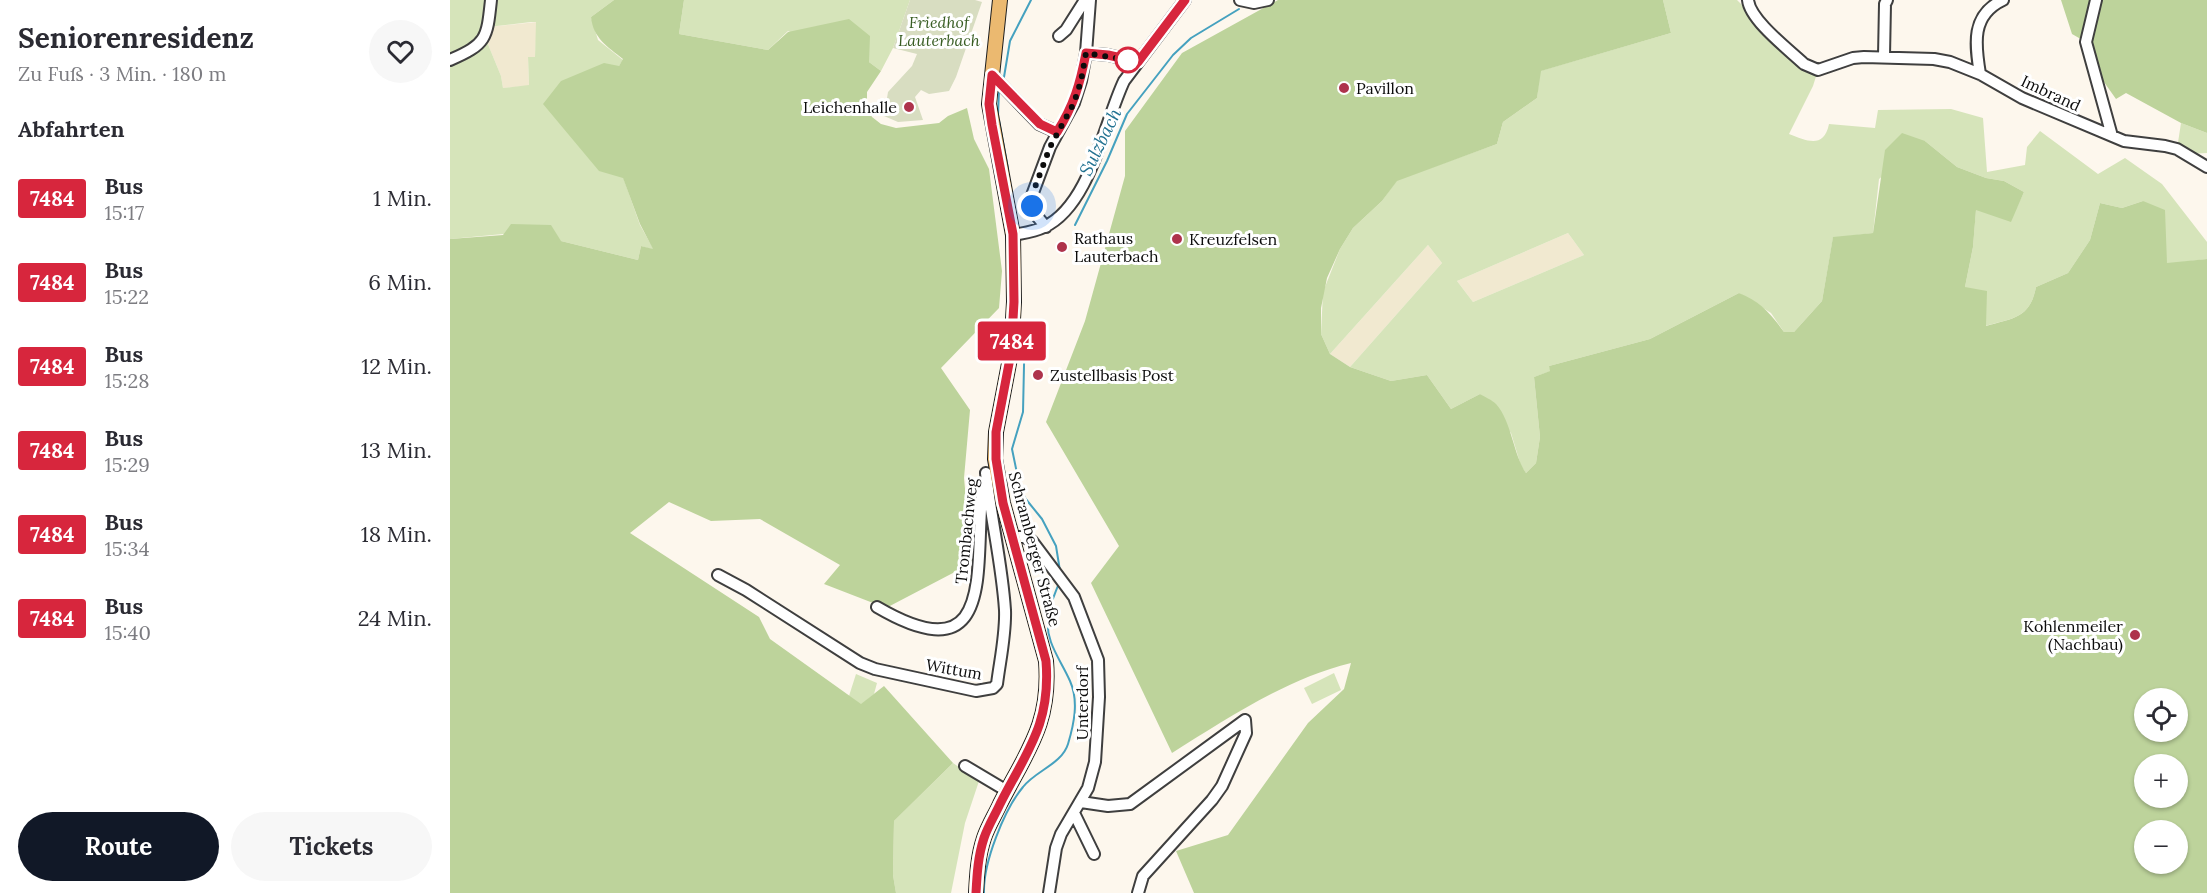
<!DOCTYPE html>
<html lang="de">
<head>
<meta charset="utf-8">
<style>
	:root { --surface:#fff; --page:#f7f7f7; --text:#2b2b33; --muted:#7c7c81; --accent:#111827 }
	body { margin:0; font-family:Lora,serif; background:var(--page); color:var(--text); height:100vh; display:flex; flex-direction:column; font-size:22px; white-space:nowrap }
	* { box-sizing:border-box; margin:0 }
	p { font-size:20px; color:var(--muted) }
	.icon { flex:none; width:33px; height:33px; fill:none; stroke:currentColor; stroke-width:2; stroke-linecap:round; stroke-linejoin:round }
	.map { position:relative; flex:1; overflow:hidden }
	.drawer { display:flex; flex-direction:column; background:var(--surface); width:450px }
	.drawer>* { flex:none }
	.badge { padding:0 12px; border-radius:4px; font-size:21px; line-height:39px }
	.controls { position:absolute; left:1684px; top:688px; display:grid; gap:12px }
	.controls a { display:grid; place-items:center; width:54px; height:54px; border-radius:50%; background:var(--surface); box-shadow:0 2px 4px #0004; font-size:30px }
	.you { position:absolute; width:30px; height:30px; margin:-15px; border:4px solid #fff; border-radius:50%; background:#1a73e8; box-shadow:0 0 0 9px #1a73e833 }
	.map>.badge { position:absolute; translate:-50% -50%; box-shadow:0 0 0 3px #fff }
	h2 { padding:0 18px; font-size:22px; line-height:54px }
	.round { display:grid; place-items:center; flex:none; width:63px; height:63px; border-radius:32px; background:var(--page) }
	.headline { display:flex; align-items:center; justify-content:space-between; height:102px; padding:0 18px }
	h1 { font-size:28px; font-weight:800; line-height:45px }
	.cta { display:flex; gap:12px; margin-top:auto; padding:12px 18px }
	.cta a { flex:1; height:69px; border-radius:36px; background:var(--accent); color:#fff; font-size:24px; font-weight:800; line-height:69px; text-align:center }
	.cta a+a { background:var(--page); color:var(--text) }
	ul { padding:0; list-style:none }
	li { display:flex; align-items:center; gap:18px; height:84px; padding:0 18px }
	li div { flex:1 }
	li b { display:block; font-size:22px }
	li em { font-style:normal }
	li .badge { min-width:66px; font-weight:700; text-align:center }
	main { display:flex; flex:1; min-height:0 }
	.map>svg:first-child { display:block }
	.farmland { fill:#f1e9d0 }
	.green { fill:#d6e4ba; fill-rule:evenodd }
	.forest { fill:#bdd39b; fill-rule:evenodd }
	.cemetery { fill:#d8ddc1 }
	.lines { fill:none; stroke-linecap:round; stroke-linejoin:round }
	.stream { stroke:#45a1bf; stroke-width:2 }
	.minor-casing { stroke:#3f3f3f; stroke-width:14 }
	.major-casing { stroke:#1d1d1d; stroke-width:16 }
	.minor { stroke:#fff; stroke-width:10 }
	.major { stroke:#ebb970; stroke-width:14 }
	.line-casing { stroke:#fff; stroke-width:14 }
	.line { stroke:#d7263d; stroke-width:9 }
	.walk { stroke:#0c0c0c; stroke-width:6; stroke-dasharray:0 10.8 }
	.stop-dot { fill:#fff; stroke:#d7263d; stroke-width:3 }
	.poi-dot { fill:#ae334c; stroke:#fff; stroke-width:2 }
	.labels { text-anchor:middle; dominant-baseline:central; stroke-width:6; stroke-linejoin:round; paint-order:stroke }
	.park-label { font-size:16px; font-style:italic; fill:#385d23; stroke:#fff }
	.poi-label { font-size:16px; fill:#0c0c0c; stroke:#fff; text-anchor:start }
	.street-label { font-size:16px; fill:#0c0c0c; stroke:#fff }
	.water-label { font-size:18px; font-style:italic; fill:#227291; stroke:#fff }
</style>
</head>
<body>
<main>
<section class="drawer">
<div class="headline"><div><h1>Seniorenresidenz</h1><p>Zu Fuß · 3 Min. · 180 m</p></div><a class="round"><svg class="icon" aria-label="heart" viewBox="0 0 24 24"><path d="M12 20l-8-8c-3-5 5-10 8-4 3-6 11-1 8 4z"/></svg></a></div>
<h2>Abfahrten</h2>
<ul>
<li><span class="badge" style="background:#d7263d;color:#fff">7484</span><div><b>Bus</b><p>15:17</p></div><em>1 Min.</em></li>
<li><span class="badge" style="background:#d7263d;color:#fff">7484</span><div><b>Bus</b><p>15:22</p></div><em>6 Min.</em></li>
<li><span class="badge" style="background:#d7263d;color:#fff">7484</span><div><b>Bus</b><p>15:28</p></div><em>12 Min.</em></li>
<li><span class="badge" style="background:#d7263d;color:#fff">7484</span><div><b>Bus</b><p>15:29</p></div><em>13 Min.</em></li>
<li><span class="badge" style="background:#d7263d;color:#fff">7484</span><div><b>Bus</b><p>15:34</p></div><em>18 Min.</em></li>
<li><span class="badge" style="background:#d7263d;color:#fff">7484</span><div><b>Bus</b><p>15:40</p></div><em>24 Min.</em></li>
</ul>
<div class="cta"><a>Route</a><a>Tickets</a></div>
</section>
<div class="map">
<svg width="1757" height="893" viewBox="0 0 1757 893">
	<rect width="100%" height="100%" fill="#fdf7ed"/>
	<path class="farmland" d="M87,22L85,57H78L79,86L53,88L51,76L35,37L38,27Z
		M1118,233L1134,255L1023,302L1007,281Z
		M978,245L992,263L900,367L880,354Z"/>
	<path class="green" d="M0,0H164L141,17L148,40L173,60L169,66L149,170L173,177L190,225L204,250L191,246L188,260L111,241L53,234L0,239ZM81,22H86L85,57H78L79,85L53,88L51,76L35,37L38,27Z
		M234,0H460L443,48L431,71L419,62L338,31L318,50L229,34Z
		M1213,0H1287L1306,19L1368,70L1363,86L1339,134C1357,141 1374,149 1379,124L1425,128L1428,110L1501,109L1533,118L1537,172L1575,165L1577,147L1590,131L1648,174L1675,158L1712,184L1757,242V259L1717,264L1693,201L1672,208L1650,203L1640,240L1618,273L1586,287C1580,319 1562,318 1535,326L1515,287L1523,247L1526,209L1567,207L1574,192L1554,181L1536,178L1507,167L1475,141L1429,179L1423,233L1383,238L1372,301L1344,332H1334L1321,313L1289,293L1200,339L1099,366L1101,371L1084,377L1090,437L1086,463L1076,473L1071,466L1061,433L1030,394L1001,409L977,375L941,381L900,367L992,263L978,245L880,354L871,334L873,292L890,249L903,228L932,201L947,180L1047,144L1053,122L1087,98L1090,71L1221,33ZM1118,233L1134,255L1023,302L1007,281Z
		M1731,123L1757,133V153L1738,154L1727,149Z
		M884,673L891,690L862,704L854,688Z
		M406,674L427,683L424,694L411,705L399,696Z
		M503,763L529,781L515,823L501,893H446L443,875L444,821Z"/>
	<path class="forest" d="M164,0H234L229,34L318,50L338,32L399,19L420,36L419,62L431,71L417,92V106L422,117L431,124L446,128L489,123L498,116L517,108L524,139L539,169L552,271L549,308L491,368L520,410L514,478L522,563L436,608L374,584L390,565L310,519L261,521L219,502L180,533L309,617L320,639L411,704L434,686L503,763L444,821L443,875L446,893H0V239L53,235L61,224L101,225L111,241L188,260L191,246L203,249L190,224L173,178L149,171L93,104L111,81L154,63L169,66L173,59C158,47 143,38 141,17Z
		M828,0H1213L1221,33L1091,71L1087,98L1053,122L1047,144L947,181L932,201L903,228L890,249L877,278L871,308V334L880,354L900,367L941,381L977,375L1001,409L1030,394C1035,397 1042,400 1046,404C1062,422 1063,454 1076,473L1086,463L1090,437L1084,377L1100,371L1099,366L1200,339L1289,293C1310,301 1321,314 1334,332H1344L1372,301L1383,237L1423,233L1435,150L1452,133L1475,141L1507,167L1536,178L1554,181L1574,192L1561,222L1526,210L1523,247L1515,287L1537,291L1536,326C1562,318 1580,319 1586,287L1618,273L1640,240L1650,203L1672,208L1693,201L1715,210L1717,263L1757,259V893H744L726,851L778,835L858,723L894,689L901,663C836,679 778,718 722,753L641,583L669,546L596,422L635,321L675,176V131L732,53ZM1695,699H1728V732H1695ZM1695,765H1728V798H1695ZM1695,831H1728V864H1695Z
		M1611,0H1757V133L1731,123L1676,93L1666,99L1649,75L1636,42L1622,34Z"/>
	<path class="cemetery" d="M460,0H525L532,2L506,77L499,91L479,94L471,90L465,97L473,120L448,122L434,116L438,92L462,66L467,54L443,48Z"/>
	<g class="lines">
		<path class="stream" d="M554,77L560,41L581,0
			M548,115L549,91
			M549,121L558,169
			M625,225L657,161L677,114L723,55L741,38L789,9
			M575,320L573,412L562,449L569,483L575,498L592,519L606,546L610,571
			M534,893C533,863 554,810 573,787C585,771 612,764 618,744C624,724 629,701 620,681C611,660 595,642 598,618C599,606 605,594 609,583"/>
		<defs>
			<path id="minor" d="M790,0L804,3L818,0
				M1298,0C1300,20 1338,49 1354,64L1368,70L1403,58L1414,57L1484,59L1500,62L1530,74L1572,98L1674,141L1715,146L1727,149L1757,167
				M1646,0L1636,42L1662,136
				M609,36L616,30L635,0
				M636,53L658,55L688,62
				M1434,56L1435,4L1437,0
				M0,60C37,44 37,38 41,0
				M1530,74C1525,44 1521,15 1553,0
				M542,75L589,124L607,132
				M596,227L586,215L581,198L600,147L624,103L631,81L636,53L640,0
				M563,235C573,233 584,232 594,227C640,206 654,123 674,81L735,0
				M562,537H574L582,541L624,597L648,660L649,697L645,762L638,788L611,834L606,848L599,893
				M268,575L296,590L410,663L425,669L526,691L543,688L547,684C550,660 556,634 555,610C552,564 541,519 536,473
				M427,607C550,679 523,561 533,486
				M515,766L557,791
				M631,802L658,806L680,804L795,720L796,733L772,786L762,800L693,876L688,893
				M624,813L644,854"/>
			<path id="major" d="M526,893C527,874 528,856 534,838C538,826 545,815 550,804C577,751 601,724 596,661L553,503L545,459L546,432L561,353L564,302L563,235L539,104L550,0"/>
		</defs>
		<use href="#minor" class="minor-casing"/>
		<use href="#major" class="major-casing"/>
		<use href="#minor" class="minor"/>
		<use href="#major" class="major"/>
	</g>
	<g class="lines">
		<defs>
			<path id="line" d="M526,893C527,874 528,856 534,838C538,826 545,815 550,804C577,751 601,724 596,661L553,503L546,459V432L561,353L564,302L563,234L542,125L539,104L542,75L590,124L607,132C624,105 630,84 636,53L658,55L688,62L735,0"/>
		</defs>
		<use href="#line" class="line-casing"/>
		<use href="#line" class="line"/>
		<path class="walk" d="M582,206L581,198L600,147L624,103L631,81L636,53L678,60"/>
	</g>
	<circle class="stop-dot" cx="678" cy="60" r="12"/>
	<g class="poi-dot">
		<circle cx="894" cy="88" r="6"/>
		<circle cx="459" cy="107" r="6"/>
		<circle cx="727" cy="239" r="6"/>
		<circle cx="612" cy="247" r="6"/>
		<circle cx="588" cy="375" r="6"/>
		<circle cx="1685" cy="635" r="6"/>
	</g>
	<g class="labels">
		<g class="park-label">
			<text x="489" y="22">Friedhof<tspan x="489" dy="18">Lauterbach</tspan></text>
		</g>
		<g class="poi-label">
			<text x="906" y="88">Pavillon</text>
			<text x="447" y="107" text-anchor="end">Leichenhalle</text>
			<text x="624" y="238">Rathaus<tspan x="624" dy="18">Lauterbach</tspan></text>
			<text x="739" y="239">Kreuzfelsen</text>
			<text x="600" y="375">Zustellbasis Post</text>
			<text x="1673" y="626" text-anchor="end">Kohlenmeiler<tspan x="1673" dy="18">(Nachbau)</tspan></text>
		</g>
		<g class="street-label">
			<text transform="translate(1601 93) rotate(25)">Imbrand</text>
			<text transform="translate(516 531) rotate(-84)">Trombachweg</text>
			<text transform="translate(585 549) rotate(75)">Schramberger Straße</text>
			<text transform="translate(504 669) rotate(10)">Wittum</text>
			<text transform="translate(632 703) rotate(-90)">Unterdorf</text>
		</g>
		<g class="water-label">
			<text transform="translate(650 142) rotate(-64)">Sulzbach</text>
		</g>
	</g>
</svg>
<div class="controls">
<a><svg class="icon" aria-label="locate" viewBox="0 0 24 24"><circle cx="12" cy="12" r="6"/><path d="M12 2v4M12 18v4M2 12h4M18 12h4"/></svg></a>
<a>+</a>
<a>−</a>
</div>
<div class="you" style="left:582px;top:206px"></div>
<b class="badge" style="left:562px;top:341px;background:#d7263d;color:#fff">7484</b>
</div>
</main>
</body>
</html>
